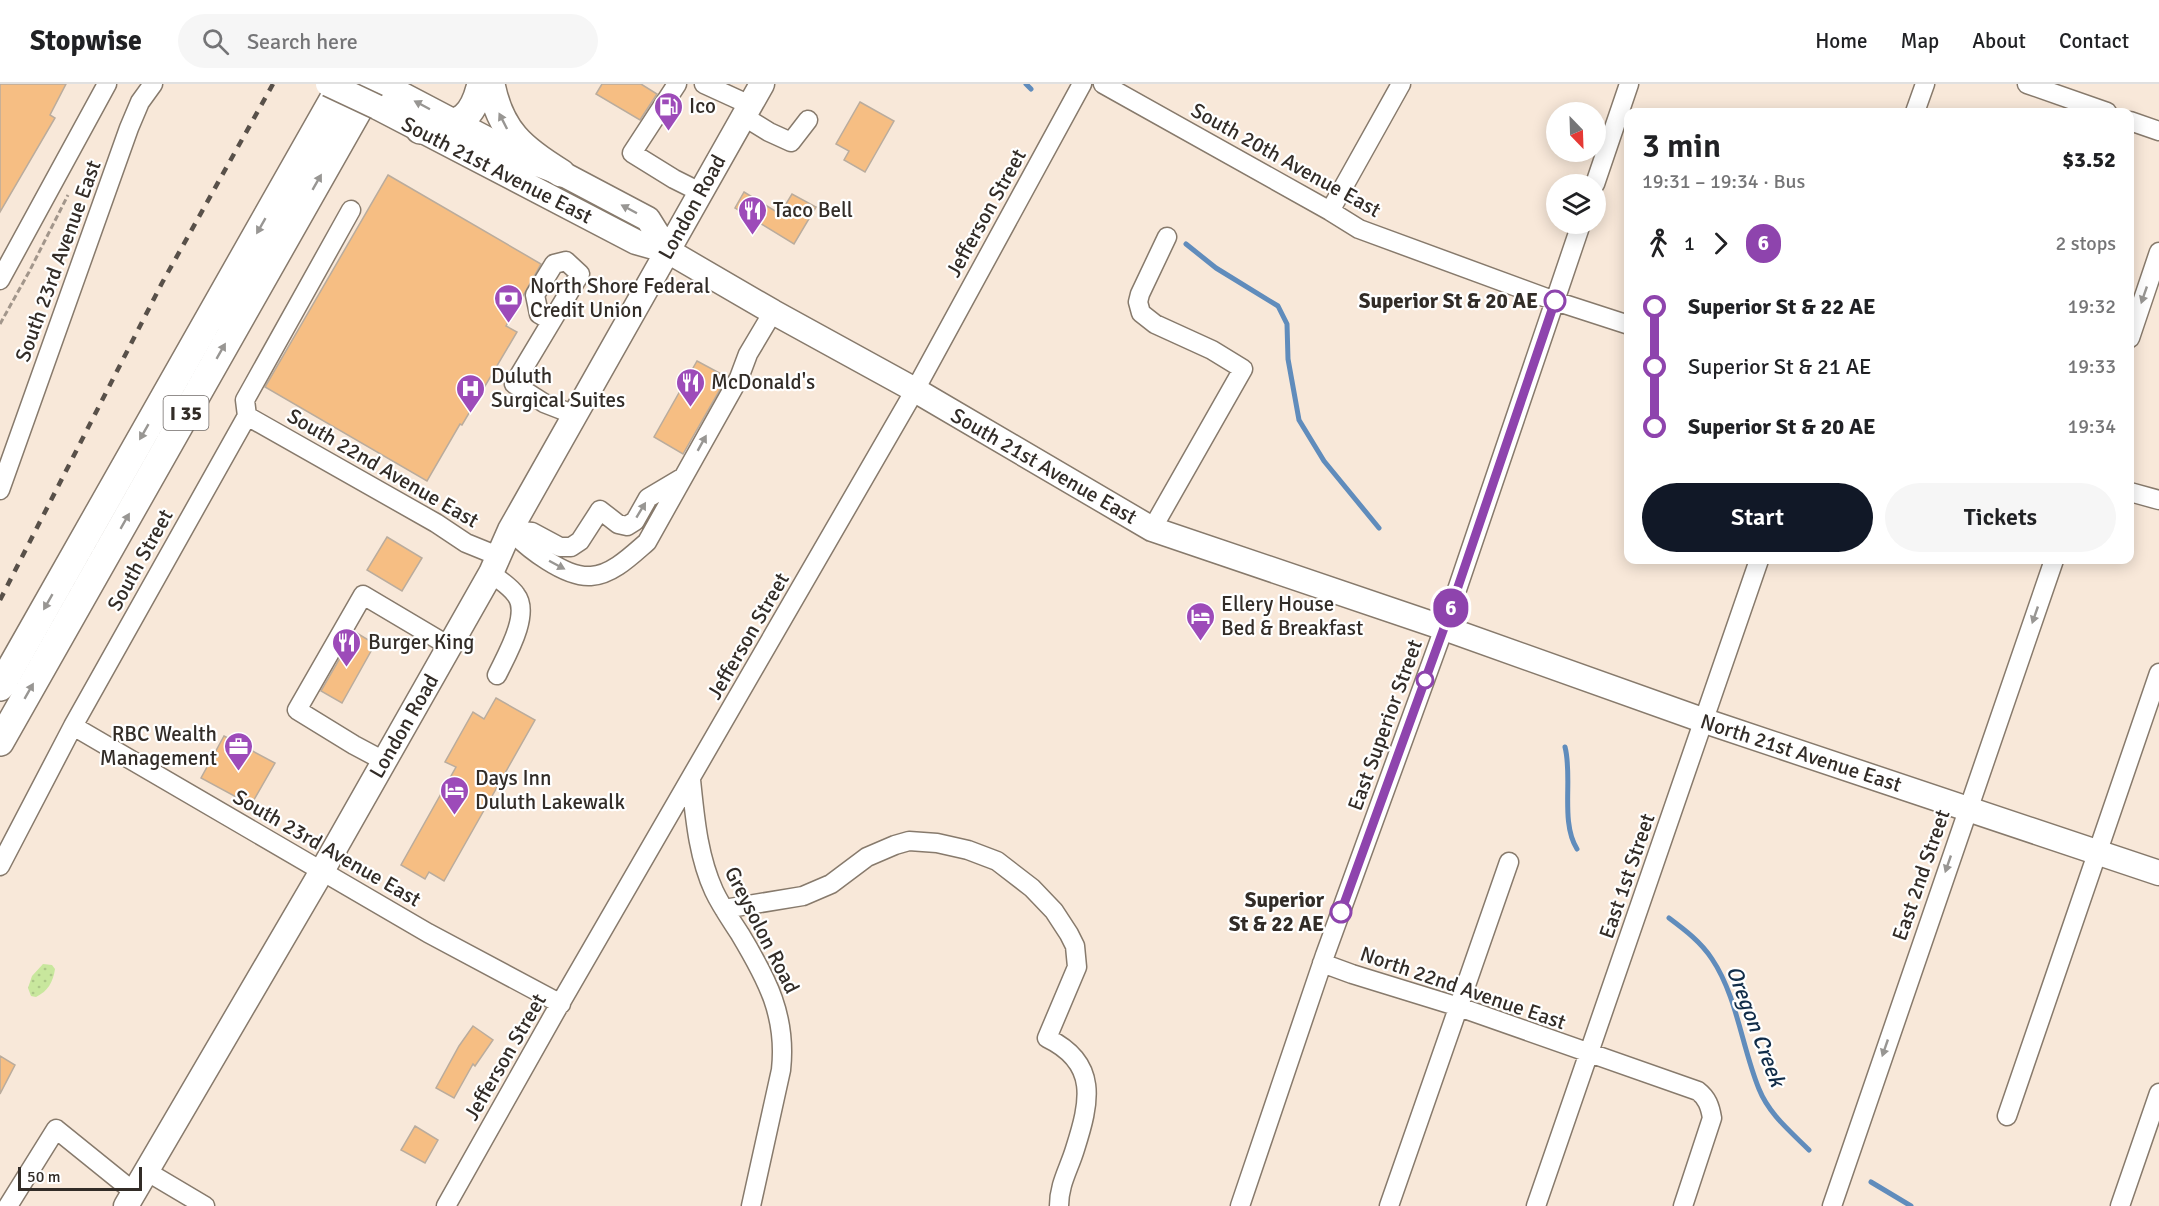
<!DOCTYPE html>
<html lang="en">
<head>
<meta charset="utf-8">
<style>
	:root { --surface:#fff; --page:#f6f6f6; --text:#202124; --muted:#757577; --line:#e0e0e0; --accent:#111827 }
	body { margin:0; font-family:Signika,sans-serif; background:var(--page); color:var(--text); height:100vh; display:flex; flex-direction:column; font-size:22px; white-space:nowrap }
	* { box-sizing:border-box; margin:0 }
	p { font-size:20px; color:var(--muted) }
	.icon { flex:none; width:33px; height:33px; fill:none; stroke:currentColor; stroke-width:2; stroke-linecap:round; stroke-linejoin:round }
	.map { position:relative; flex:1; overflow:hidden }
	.sheet { position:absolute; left:1624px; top:24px; width:510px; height:456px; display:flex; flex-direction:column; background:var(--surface); border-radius:12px; box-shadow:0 3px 15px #0003 }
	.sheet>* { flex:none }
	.badge { padding:0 12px; border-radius:20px; font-size:21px; line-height:39px }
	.needle { width:39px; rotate:157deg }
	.buttons { position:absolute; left:1546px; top:18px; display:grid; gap:12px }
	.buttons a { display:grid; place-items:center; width:60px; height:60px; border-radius:50%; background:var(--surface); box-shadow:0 3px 15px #0003; font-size:30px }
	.scale { position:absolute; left:18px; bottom:15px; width:124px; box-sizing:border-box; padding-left:6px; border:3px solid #322c27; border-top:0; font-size:16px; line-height:21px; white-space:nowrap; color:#322c27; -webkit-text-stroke:4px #fff; paint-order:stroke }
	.map>.badge { position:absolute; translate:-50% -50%; box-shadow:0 0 0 3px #fff }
	.legs { display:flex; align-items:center; gap:9px; height:66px; padding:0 18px; font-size:20px }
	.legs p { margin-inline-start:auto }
	.summary { display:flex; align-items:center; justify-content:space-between; height:102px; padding:0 18px }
	h1 { font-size:33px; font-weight:600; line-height:45px }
	.button { display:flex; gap:12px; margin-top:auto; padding:12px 18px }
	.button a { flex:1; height:69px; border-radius:36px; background:var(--accent); color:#fff; font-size:24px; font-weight:600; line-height:69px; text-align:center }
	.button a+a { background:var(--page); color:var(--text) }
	ul { padding:0 18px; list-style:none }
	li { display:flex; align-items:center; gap:21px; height:60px; font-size:22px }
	li i { display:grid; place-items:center; width:9px; height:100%; margin:0 8px; background:currentColor }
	li i::after { content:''; width:15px; height:15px; margin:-8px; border:4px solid; border-radius:50%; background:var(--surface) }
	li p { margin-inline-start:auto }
	li:first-child i { background:linear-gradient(#0000 50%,currentColor 0) }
	li:last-child i { background:linear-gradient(currentColor 50%,#0000 0) }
	header { display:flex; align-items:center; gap:36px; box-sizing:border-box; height:84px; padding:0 30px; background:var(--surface); border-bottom:2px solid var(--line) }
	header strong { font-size:28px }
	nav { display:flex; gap:33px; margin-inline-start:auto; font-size:21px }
	.search { width:420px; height:54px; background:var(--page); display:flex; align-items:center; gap:15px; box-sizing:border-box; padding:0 21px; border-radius:33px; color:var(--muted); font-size:22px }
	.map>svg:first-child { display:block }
	.park { fill:url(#park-dots) }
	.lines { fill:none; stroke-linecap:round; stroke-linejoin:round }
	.stream { stroke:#608cbc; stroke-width:5 }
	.building { fill:#f6be83; stroke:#baac9d; stroke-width:1.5 }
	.minor-casing { stroke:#877a6c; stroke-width:21 }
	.major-casing { stroke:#877a6c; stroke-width:27 }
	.highway-casing { stroke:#877a6c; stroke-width:30 }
	.path { stroke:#a2968b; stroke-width:3; stroke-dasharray:6 3; stroke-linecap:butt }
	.minor { stroke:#fff; stroke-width:18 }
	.major { stroke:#fff; stroke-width:24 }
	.highway { stroke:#fff; stroke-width:27 }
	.rail { stroke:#585049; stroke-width:4.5; stroke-dasharray:8 8; stroke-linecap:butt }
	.major-bridge-casing { stroke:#877a6c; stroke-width:27; stroke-linecap:butt }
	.major-bridge { stroke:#fff; stroke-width:24 }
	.oneway { fill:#989693 }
	.line-1-casing { stroke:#fff; stroke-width:14 }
	.line-1 { stroke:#8e44ad; stroke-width:9 }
	.stop-1-dot { fill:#fff; stroke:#8e44ad; stroke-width:3 }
	.labels { text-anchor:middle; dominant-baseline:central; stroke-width:4.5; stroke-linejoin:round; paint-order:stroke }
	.shield { fill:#fff; stroke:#706b68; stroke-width:1.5 }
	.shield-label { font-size:20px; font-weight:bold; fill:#322c27 }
	.poi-label { font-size:21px; fill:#322c27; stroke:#fff; text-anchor:start }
	.street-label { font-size:21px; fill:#322c27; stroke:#fff }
	.stop-label { font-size:21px; font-weight:bold; fill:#322c27; stroke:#fff; text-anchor:end }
	.water-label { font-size:22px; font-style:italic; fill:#112c48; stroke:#fff }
</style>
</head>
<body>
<header>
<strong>Stopwise</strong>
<div class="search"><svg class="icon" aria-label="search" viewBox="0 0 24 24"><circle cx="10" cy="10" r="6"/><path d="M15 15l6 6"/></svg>Search here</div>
<nav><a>Home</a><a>Map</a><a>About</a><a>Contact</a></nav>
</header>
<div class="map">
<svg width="2159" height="1122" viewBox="0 0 2159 1122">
	<defs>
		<pattern id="park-dots" width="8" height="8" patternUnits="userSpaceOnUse" patternTransform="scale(1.5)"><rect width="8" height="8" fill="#c8e79d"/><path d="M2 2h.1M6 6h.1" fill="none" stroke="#acc687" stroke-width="1.8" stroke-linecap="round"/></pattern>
	</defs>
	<rect width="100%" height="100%" fill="#f8e8d9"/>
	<path class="park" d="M43,880L52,881L55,885C53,898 48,907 36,913L31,912L28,904L32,892Z"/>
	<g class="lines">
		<path class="stream" d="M1026,0L1031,5
			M1186,160L1216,184L1278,222L1287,240L1288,275L1299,336L1324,377L1379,444
			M1565,663C1573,693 1560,738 1577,765
			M1669,834C1685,846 1701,858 1712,875C1737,912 1742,964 1759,1005C1769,1030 1790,1047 1809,1066
			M1871,1098L1911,1122"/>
	</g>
	<path class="building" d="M0,0H66L50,31L55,34L0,128Z
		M602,0H641L657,10L640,36L596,10Z
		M860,18L894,37L865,88L844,76L849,67L836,60Z
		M388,91L541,180L506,242L517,248L462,341L460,340L427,397L265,303Z
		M744,108L780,130L792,110L816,123L794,160L735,124Z
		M697,277L727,293L683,370L654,353Z
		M387,453L422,474L402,507L367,486Z
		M355,548L375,560L342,619L321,607Z
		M496,614L535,636L444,797L429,788L425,795L401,781L456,683L445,678L473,628L484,635Z
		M224,652L275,679L251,721L201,694Z
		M473,942L493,956L475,982L473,980L454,1014L436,1004L459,962Z
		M0,972L15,981L0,1010Z
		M415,1042L438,1056L425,1079L401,1066Z"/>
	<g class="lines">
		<defs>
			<path id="minor" d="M677,0L632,69L674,95L700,108
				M704,0L750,21
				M1103,0L1330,127L1359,145L1555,217L1629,241
				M2027,0L2107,28
				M1915,28L1925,0
				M743,32L769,48L791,58L808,36
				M2130,37L2159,47
				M1595,100L1629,0
				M1330,127L1401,0
				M0,196L107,0
				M551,237L539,230L535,211L554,180L566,177L580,190L514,300L544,319L575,331
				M2130,254L2159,168
				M247,332L436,439L466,459L498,472
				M247,332L245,316L351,126
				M0,406L129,44L140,18L153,0
				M2130,408L2159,416
				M1152,445L1243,285L1212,266L1155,240L1141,229L1138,218L1140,210L1167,153
				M510,446C527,464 565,494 591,492C612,491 632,471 647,458L739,294L748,270L773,228
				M510,446L532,448L560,463H571L580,457L600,426L618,440L627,442L635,437L648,414L680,395
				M491,489C499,496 510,502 516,511C531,530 506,572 497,591
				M73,642L428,849L561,920
				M384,677L354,661L297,626L363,511L449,562
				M691,696C695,734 698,772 714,807C721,822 731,836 740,850C767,895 787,932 781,986L751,1122
				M0,782L73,642L247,332
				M724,825L803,812L831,800L867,773L895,761L909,757L937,759L968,766L997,777L1032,804L1054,827L1069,850L1075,862L1077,883L1047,954C1099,979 1090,1018 1075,1065C1069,1085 1059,1100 1059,1122
				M1322,879L1352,890L1459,923L1698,1007C1707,1014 1710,1022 1712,1034L1683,1122
				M2007,1032L2159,589
				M146,1087L205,1122
				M8,1122L56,1045L134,1108
				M446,1122L553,932L915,306L1082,0
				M1240,1122L1325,871L1444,544L1581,140
				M1389,1122L1509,778
				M1536,1122L1759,476
				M1832,1122L2054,476
				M2120,1122L2159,1009"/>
			<path id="major" d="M382,0L525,75L561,89L648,135L668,167
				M377,23L636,158L668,167L773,228L915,306L1152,445L1444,544L1705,637L2159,789
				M126,1122L322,787L491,489L510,446L762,0"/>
			<path id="highway" d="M491,0C500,47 522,65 561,89
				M420,46C457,38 471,41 481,0
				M0,603L342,0
				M0,658L373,0"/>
		</defs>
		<use href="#minor" class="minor-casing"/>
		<use href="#major" class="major-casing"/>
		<use href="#highway" class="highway-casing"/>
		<path class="path" d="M0,240L29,188L68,111"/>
		<use href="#minor" class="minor"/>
		<use href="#major" class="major"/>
		<use href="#highway" class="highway"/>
		<path class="rail" d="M0,516L162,199L273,0"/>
		<defs>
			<path id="major-bridge" d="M328,0L377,23"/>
		</defs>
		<use href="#major-bridge" class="major-bridge-casing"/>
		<use href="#major-bridge" class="major-bridge"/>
	</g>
	<defs><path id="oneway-solid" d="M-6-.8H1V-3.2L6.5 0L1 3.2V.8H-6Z" transform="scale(1.5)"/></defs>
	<g class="oneway">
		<use href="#oneway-solid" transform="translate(422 21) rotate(-152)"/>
		<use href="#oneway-solid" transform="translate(503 37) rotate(-117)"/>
		<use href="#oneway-solid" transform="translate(317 98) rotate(-60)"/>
		<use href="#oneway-solid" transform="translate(629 125) rotate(-152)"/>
		<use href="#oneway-solid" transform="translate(261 142) rotate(120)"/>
		<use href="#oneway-solid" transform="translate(2144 211) rotate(109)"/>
		<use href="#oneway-solid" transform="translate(221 267) rotate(-60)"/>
		<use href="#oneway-solid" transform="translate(144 348) rotate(120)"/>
		<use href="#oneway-solid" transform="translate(702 359) rotate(-61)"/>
		<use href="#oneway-solid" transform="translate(641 426) rotate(-59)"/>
		<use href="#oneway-solid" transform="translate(125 437) rotate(-60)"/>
		<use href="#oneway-solid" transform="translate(557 481) rotate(28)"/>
		<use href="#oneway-solid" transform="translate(48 518) rotate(120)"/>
		<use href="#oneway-solid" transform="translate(2035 531) rotate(109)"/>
		<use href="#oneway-solid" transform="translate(29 607) rotate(-60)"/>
		<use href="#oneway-solid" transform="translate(1948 780) rotate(109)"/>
		<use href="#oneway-solid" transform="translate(1885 964) rotate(109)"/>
	</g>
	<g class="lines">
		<defs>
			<path id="line-1" d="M1341,828L1444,544L1555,217"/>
		</defs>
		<use href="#line-1" class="line-1-casing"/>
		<use href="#line-1" class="line-1"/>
	</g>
	<defs>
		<symbol id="fuel-pin" viewBox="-11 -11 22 30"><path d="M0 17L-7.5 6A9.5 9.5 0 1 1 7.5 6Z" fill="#9d4bb9" stroke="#fff"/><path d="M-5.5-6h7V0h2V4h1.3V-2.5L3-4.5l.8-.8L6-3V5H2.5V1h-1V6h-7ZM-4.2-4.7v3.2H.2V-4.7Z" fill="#fff"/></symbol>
		<symbol id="restaurant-pin" viewBox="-11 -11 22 30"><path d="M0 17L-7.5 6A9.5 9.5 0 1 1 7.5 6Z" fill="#9d4bb9" stroke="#fff"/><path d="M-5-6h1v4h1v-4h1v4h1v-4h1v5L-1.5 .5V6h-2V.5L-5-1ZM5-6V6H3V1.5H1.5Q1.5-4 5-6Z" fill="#fff"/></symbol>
		<symbol id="bank-pin" viewBox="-11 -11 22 30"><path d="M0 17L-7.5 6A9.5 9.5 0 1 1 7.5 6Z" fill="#9d4bb9" stroke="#fff"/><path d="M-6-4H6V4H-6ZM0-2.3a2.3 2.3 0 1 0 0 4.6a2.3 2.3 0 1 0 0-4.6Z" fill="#fff"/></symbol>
		<symbol id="hospital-pin" viewBox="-11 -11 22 30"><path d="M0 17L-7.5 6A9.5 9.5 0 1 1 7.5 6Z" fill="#9d4bb9" stroke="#fff"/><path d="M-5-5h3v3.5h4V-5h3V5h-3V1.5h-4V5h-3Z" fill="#fff"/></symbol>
		<symbol id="hotel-pin" viewBox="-11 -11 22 30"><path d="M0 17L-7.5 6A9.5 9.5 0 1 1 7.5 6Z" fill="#9d4bb9" stroke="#fff"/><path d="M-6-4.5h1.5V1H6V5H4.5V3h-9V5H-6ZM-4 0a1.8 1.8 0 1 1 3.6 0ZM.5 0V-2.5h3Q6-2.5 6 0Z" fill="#fff"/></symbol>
		<symbol id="office-pin" viewBox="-11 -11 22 30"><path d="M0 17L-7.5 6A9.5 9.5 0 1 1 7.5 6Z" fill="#9d4bb9" stroke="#fff"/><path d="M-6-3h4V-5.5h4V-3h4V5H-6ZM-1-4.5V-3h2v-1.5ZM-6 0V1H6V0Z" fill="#fff"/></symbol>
	</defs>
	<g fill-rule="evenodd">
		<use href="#fuel-pin" x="652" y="6" width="33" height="45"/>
		<use href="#restaurant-pin" x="736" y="110" width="33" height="45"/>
		<use href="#bank-pin" x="492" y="198" width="33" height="45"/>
		<use href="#restaurant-pin" x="674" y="282" width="33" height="45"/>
		<use href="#hospital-pin" x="454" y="288" width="33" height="45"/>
		<use href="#hotel-pin" x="1184" y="516" width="33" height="45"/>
		<use href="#restaurant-pin" x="330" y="542" width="33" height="45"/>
		<use href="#office-pin" x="222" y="646" width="33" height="45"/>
		<use href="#hotel-pin" x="438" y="690" width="33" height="45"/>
	</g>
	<g class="stop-1-dot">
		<circle cx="1555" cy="217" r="10"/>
		<circle cx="1425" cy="596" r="8"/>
		<circle cx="1341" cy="828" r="10"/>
	</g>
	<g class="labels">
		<rect class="shield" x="163.5" y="312" width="45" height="34" rx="4.5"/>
		<g class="shield-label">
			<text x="186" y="329">I 35</text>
		</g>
		<g class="poi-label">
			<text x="689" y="22">Ico</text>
			<text x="773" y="126">Taco Bell</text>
			<text x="530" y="202">North Shore Federal<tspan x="530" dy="24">Credit Union</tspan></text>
			<text x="491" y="292">Duluth<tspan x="491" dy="24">Surgical Suites</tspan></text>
			<text x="711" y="298">McDonald's</text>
			<text x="1221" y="520">Ellery House<tspan x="1221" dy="24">Bed &amp; Breakfast</tspan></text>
			<text x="368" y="558">Burger King</text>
			<text x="217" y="650" text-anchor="end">RBC Wealth<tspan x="217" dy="24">Management</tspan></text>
			<text x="475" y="694">Days Inn<tspan x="475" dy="24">Duluth Lakewalk</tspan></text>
		</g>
		<g class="street-label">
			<text transform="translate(1286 76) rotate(29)">South 20th Avenue East</text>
			<text transform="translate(497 86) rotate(27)">South 21st Avenue East</text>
			<text transform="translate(692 123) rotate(-61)">London Road</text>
			<text transform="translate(986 129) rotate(-61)">Jefferson Street</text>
			<text transform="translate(58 177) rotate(-70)">South 23rd Avenue East</text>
			<text transform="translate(1044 382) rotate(30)">South 21st Avenue East</text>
			<text transform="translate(383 384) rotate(30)">South 22nd Avenue East</text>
			<text transform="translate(140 476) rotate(-61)">South Street</text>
			<text transform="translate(748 552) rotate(-60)">Jefferson Street</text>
			<text transform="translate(1385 641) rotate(-70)">East Superior Street</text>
			<text transform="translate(404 642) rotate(-60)">London Road</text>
			<text transform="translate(1801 669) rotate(18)">North 21st Avenue East</text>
			<text transform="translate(327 764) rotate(30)">South 23rd Avenue East</text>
			<text transform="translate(1921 791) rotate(-71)">East 2nd Street</text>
			<text transform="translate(1627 792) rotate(-71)">East 1st Street</text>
			<text transform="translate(762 846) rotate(63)">Greysolon Road</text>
			<text transform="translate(1463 904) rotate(19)">North 22nd Avenue East</text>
			<text transform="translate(505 973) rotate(-60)">Jefferson Street</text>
		</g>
		<g class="stop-label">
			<text x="1538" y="217">Superior St &amp; 20 AE</text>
			<text x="1324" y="816">Superior<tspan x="1324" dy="24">St &amp; 22 AE</tspan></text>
		</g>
		<g class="water-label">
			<text transform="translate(1756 942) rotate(69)">Oregon Creek</text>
		</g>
	</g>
</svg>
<div class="buttons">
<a><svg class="needle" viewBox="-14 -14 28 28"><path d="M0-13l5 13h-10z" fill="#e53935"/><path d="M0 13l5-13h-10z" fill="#757577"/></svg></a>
<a><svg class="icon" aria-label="layers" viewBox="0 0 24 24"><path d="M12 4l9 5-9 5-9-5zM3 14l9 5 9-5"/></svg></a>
</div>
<div class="scale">50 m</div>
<b class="badge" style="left:1451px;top:524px;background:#8e44ad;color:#fff">6</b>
<section class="sheet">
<div class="summary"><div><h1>3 min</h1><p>19:31 – 19:34 · Bus</p></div><b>$3.52</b></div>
<div class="legs"><svg class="icon" aria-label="walk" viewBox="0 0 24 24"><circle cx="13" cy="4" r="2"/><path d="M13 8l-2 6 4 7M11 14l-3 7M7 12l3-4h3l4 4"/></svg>1<svg class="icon" aria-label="forward" viewBox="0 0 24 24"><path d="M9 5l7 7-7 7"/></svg><b class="badge" style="background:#8e44ad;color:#fff">6</b><p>2 stops</p></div>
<ul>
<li><i style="color:#8e44ad"></i><b>Superior St &amp; 22 AE</b><p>19:32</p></li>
<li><i style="color:#8e44ad"></i><span>Superior St &amp; 21 AE</span><p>19:33</p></li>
<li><i style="color:#8e44ad"></i><b>Superior St &amp; 20 AE</b><p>19:34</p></li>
</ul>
<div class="button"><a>Start</a><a>Tickets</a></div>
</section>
</div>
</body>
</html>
